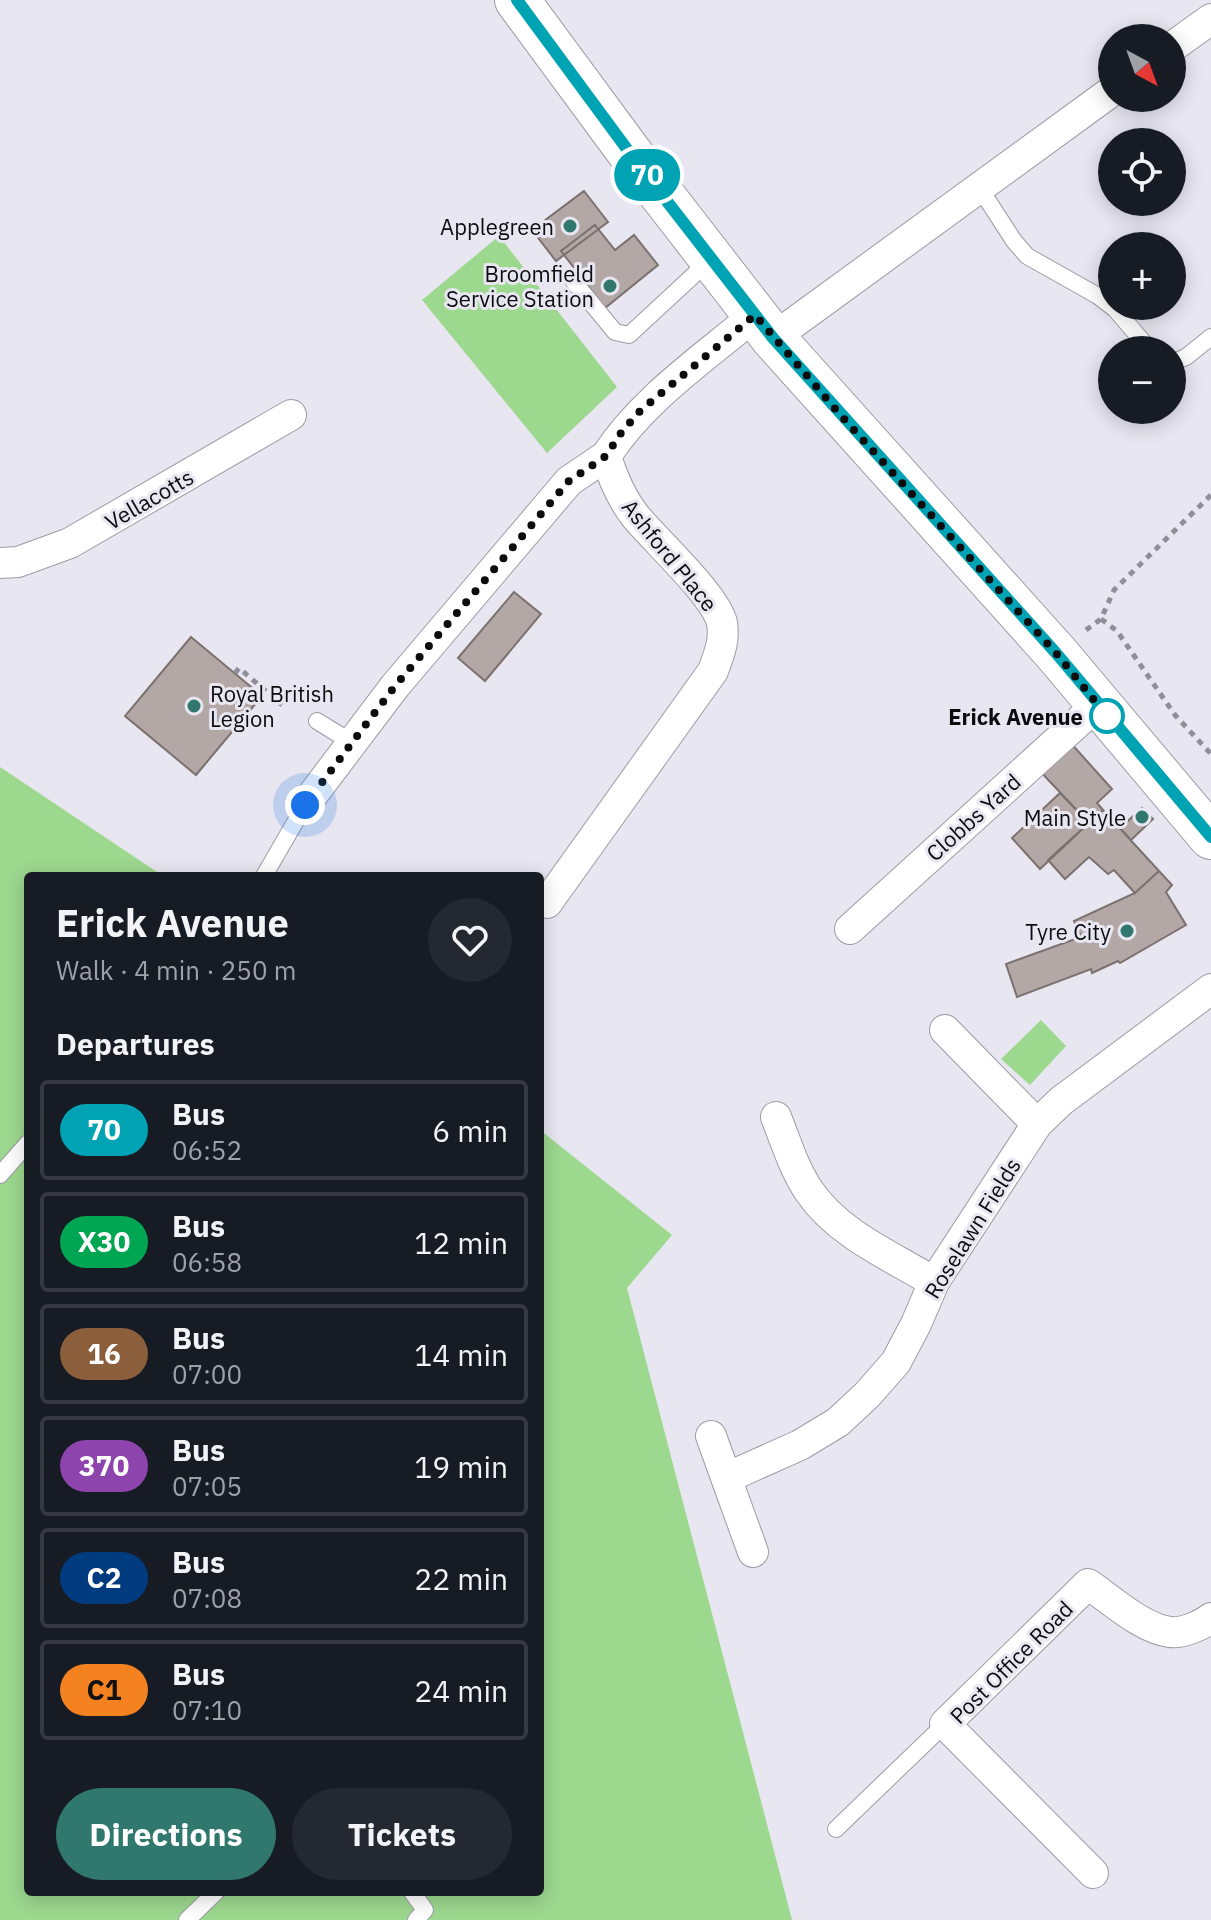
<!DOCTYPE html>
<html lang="en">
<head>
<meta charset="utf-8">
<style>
	:root { --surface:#171b24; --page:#242831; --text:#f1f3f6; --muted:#9ea1a6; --line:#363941; --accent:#30776d }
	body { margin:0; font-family:"IBM Plex Sans",sans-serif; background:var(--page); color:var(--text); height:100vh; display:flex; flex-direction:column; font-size:30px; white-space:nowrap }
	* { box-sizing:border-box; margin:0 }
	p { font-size:26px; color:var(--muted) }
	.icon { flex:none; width:44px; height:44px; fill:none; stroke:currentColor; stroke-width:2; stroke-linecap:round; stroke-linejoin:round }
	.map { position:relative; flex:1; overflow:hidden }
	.side { position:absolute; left:24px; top:872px; width:520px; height:1024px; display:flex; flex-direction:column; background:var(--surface); border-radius:8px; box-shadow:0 4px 20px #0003 }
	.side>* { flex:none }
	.badge { padding:0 16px; border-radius:26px; font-size:28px; line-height:52px }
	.needle { width:52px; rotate:139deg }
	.tools { position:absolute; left:1098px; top:24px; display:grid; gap:16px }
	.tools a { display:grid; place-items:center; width:88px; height:88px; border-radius:50%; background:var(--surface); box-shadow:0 4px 20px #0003; font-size:40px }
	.you { position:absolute; width:40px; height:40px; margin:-20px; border:6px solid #fff; border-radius:50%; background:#1a73e8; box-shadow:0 0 0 12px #1a73e833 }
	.map>.badge { position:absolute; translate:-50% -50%; box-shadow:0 0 0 4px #fff }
	h2 { padding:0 32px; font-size:30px; line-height:72px }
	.round { display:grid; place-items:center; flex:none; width:84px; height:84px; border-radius:42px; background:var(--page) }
	.summary { display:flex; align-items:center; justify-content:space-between; height:136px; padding:0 32px }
	h1 { font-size:38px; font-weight:700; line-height:60px }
	.action { display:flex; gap:16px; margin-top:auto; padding:16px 32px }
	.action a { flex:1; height:92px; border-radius:48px; background:var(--accent); color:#fff; font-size:32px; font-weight:700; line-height:92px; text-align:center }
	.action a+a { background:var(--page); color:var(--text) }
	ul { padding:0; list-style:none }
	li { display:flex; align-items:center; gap:24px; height:100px; margin:0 16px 12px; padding:0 16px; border:4px solid var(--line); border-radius:8px }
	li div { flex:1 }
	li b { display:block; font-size:30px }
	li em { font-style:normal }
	li .badge { min-width:88px; font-weight:700; text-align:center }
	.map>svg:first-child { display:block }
	.green { fill:#9dd88f }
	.building { fill:#b3a8a6; stroke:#7b716e; stroke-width:2 }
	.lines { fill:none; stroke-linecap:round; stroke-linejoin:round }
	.service-casing { stroke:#9d9ca5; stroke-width:18 }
	.minor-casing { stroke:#9d9ca5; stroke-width:32 }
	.secondary-casing { stroke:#9d9ca5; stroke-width:46 }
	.path { stroke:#908e96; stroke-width:5; stroke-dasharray:6 6; stroke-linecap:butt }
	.service { stroke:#fff; stroke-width:16 }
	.minor { stroke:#fff; stroke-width:30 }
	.secondary { stroke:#fff; stroke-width:44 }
	.line-casing { stroke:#fff; stroke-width:18 }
	.line { stroke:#00a3b4; stroke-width:12 }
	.walk { stroke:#0c0c0f; stroke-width:8; stroke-dasharray:0 14.4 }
	.poi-dot { fill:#30776d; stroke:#e8e6f0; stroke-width:3 }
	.stop-dot { fill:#fff; stroke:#00a3b4; stroke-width:4 }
	.labels { text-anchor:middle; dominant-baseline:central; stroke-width:6; stroke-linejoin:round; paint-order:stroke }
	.poi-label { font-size:22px; fill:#0c0c0f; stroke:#e8e6f0; text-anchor:end }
	.street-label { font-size:22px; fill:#0c0c0f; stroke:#e8e6f0 }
	.stop-label { font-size:22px; font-weight:bold; fill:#0c0c0f; stroke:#e8e6f0; text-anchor:end }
</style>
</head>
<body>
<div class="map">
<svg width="1211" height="1920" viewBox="0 0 1211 1920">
	<rect width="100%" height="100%" fill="#e8e6f0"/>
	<path class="green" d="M499,236L617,387L547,453L422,300Z
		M0,767L163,876H28V1892H540V1130L672,1235L627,1288L792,1920H0Z
		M1041,1020L1066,1046L1030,1085L1001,1059Z"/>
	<path class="building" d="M584,191L608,222L556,261L532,230Z
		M595,225L615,250L634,235L658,265L605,308L561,251Z
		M514,592L541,614L485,681L458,658Z
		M191,637L262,696L196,775L125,716Z
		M1068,740L1112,789L1097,803L1103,810L1089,823L1037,768Z
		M1060,793L1089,823L1040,869L1012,838Z
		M1142,808L1153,819L1131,840L1120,828Z
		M1103,810L1159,871L1135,893L1114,870L1108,874L1089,857L1065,879L1048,860Z
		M1159,871L1172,885L1166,892L1186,925L1120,963L1118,961L1092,973L1091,969L1017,997L1006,964L1081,937L1074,921L1135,893Z"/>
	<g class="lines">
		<defs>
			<path id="service" d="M979,187L1014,241L1027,256L1098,296L1115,309L1150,350
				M574,282L615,332L629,335L710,260
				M1172,363L1186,357L1211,337
				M317,721L351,742
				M264,876L305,805
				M0,1175L28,1143
				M836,1829L945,1724
				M412,1892L425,1910L416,1920
				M187,1920L216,1892"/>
			<path id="minor" d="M1172,47L1211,19
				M773,338L1112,91
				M0,563L18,562L70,543L291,415
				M305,805L395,686L569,481L606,456
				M547,903L713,671C719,654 725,641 722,623C716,596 656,541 636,517C621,498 613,479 606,456C643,399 703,359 755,315
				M850,929L1097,705
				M945,1030L1037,1124
				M776,1117C786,1142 794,1169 809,1191C838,1234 891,1256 934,1282
				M711,1436L753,1552
				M726,1478L800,1445L838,1422L867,1395L896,1362L916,1324L934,1282L1037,1124L1061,1101L1211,989
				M1093,1873L945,1724L1088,1584C1110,1599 1143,1629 1170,1632C1182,1634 1202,1625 1211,1618"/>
			<path id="secondary" d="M517,0L638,164L773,338L1056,653L1211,837"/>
		</defs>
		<use href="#service" class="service-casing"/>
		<use href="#minor" class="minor-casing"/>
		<use href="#secondary" class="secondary-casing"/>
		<path class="path" d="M1101,619L1117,631L1175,715L1211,754
			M1086,630L1101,619L1114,590L1211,495
			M235,673L239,668L282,705"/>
		<use href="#service" class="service"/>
		<use href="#minor" class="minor"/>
		<use href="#secondary" class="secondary"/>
	</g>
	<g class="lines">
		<defs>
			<path id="line" d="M517,0L638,164L773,338L1056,653L1211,837"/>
		</defs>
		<use href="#line" class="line-casing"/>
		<use href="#line" class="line"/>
		<path class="walk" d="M305,805L395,686L569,481L606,456L621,433L640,411L755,315L844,419L1056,653L1116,727L1107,716"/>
	</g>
	<g class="poi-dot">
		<circle cx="570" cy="226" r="8"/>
		<circle cx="610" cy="286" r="8"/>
		<circle cx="194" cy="706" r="8"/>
		<circle cx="1142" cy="817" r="8"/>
		<circle cx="1127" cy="931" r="8"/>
	</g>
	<circle class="stop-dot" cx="1107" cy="716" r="16"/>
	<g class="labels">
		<g class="poi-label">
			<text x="554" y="226">Applegreen</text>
			<text x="594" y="273">Broomfield<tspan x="594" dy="25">Service Station</tspan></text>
			<text x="210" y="693" text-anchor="start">Royal British<tspan x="210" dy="25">Legion</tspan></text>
			<text x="1126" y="817">Main Style</text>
			<text x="1111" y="931">Tyre City</text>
		</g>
		<g class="street-label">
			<text transform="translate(149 499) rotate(-30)">Vellacotts</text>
			<text transform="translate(670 555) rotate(51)">Ashford Place</text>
			<text transform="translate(973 817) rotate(-42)">Clobbs Yard</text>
			<text transform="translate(972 1228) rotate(-58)">Roselawn Fields</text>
			<text transform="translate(1011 1662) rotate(-45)">Post Office Road</text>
		</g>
		<g class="stop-label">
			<text x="1083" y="716">Erick Avenue</text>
		</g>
	</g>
</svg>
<div class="tools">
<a><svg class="needle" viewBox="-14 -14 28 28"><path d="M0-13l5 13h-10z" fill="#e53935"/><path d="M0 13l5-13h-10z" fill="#9ea1a6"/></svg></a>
<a><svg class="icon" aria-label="locate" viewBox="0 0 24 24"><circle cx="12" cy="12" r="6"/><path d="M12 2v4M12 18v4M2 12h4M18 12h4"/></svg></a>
<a>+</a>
<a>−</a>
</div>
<div class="you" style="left:305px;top:805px"></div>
<b class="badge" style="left:647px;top:175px;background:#00a3b4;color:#fff">70</b>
<section class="side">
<div class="summary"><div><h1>Erick Avenue</h1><p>Walk · 4 min · 250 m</p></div><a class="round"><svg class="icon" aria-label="heart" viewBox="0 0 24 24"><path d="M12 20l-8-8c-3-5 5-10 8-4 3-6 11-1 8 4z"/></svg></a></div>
<h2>Departures</h2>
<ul>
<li><span class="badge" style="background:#00a3b4;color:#fff">70</span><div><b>Bus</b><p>06:52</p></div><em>6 min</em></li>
<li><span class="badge" style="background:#00a651;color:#fff">X30</span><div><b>Bus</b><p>06:58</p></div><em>12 min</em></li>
<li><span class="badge" style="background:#8b5e3c;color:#fff">16</span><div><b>Bus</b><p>07:00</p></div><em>14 min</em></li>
<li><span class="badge" style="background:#8e44ad;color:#fff">370</span><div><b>Bus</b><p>07:05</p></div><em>19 min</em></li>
<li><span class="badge" style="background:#003b80;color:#fff">C2</span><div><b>Bus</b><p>07:08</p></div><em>22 min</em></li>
<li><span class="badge" style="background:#f58220;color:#111">C1</span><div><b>Bus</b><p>07:10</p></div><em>24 min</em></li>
</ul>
<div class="action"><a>Directions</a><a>Tickets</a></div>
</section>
</div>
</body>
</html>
